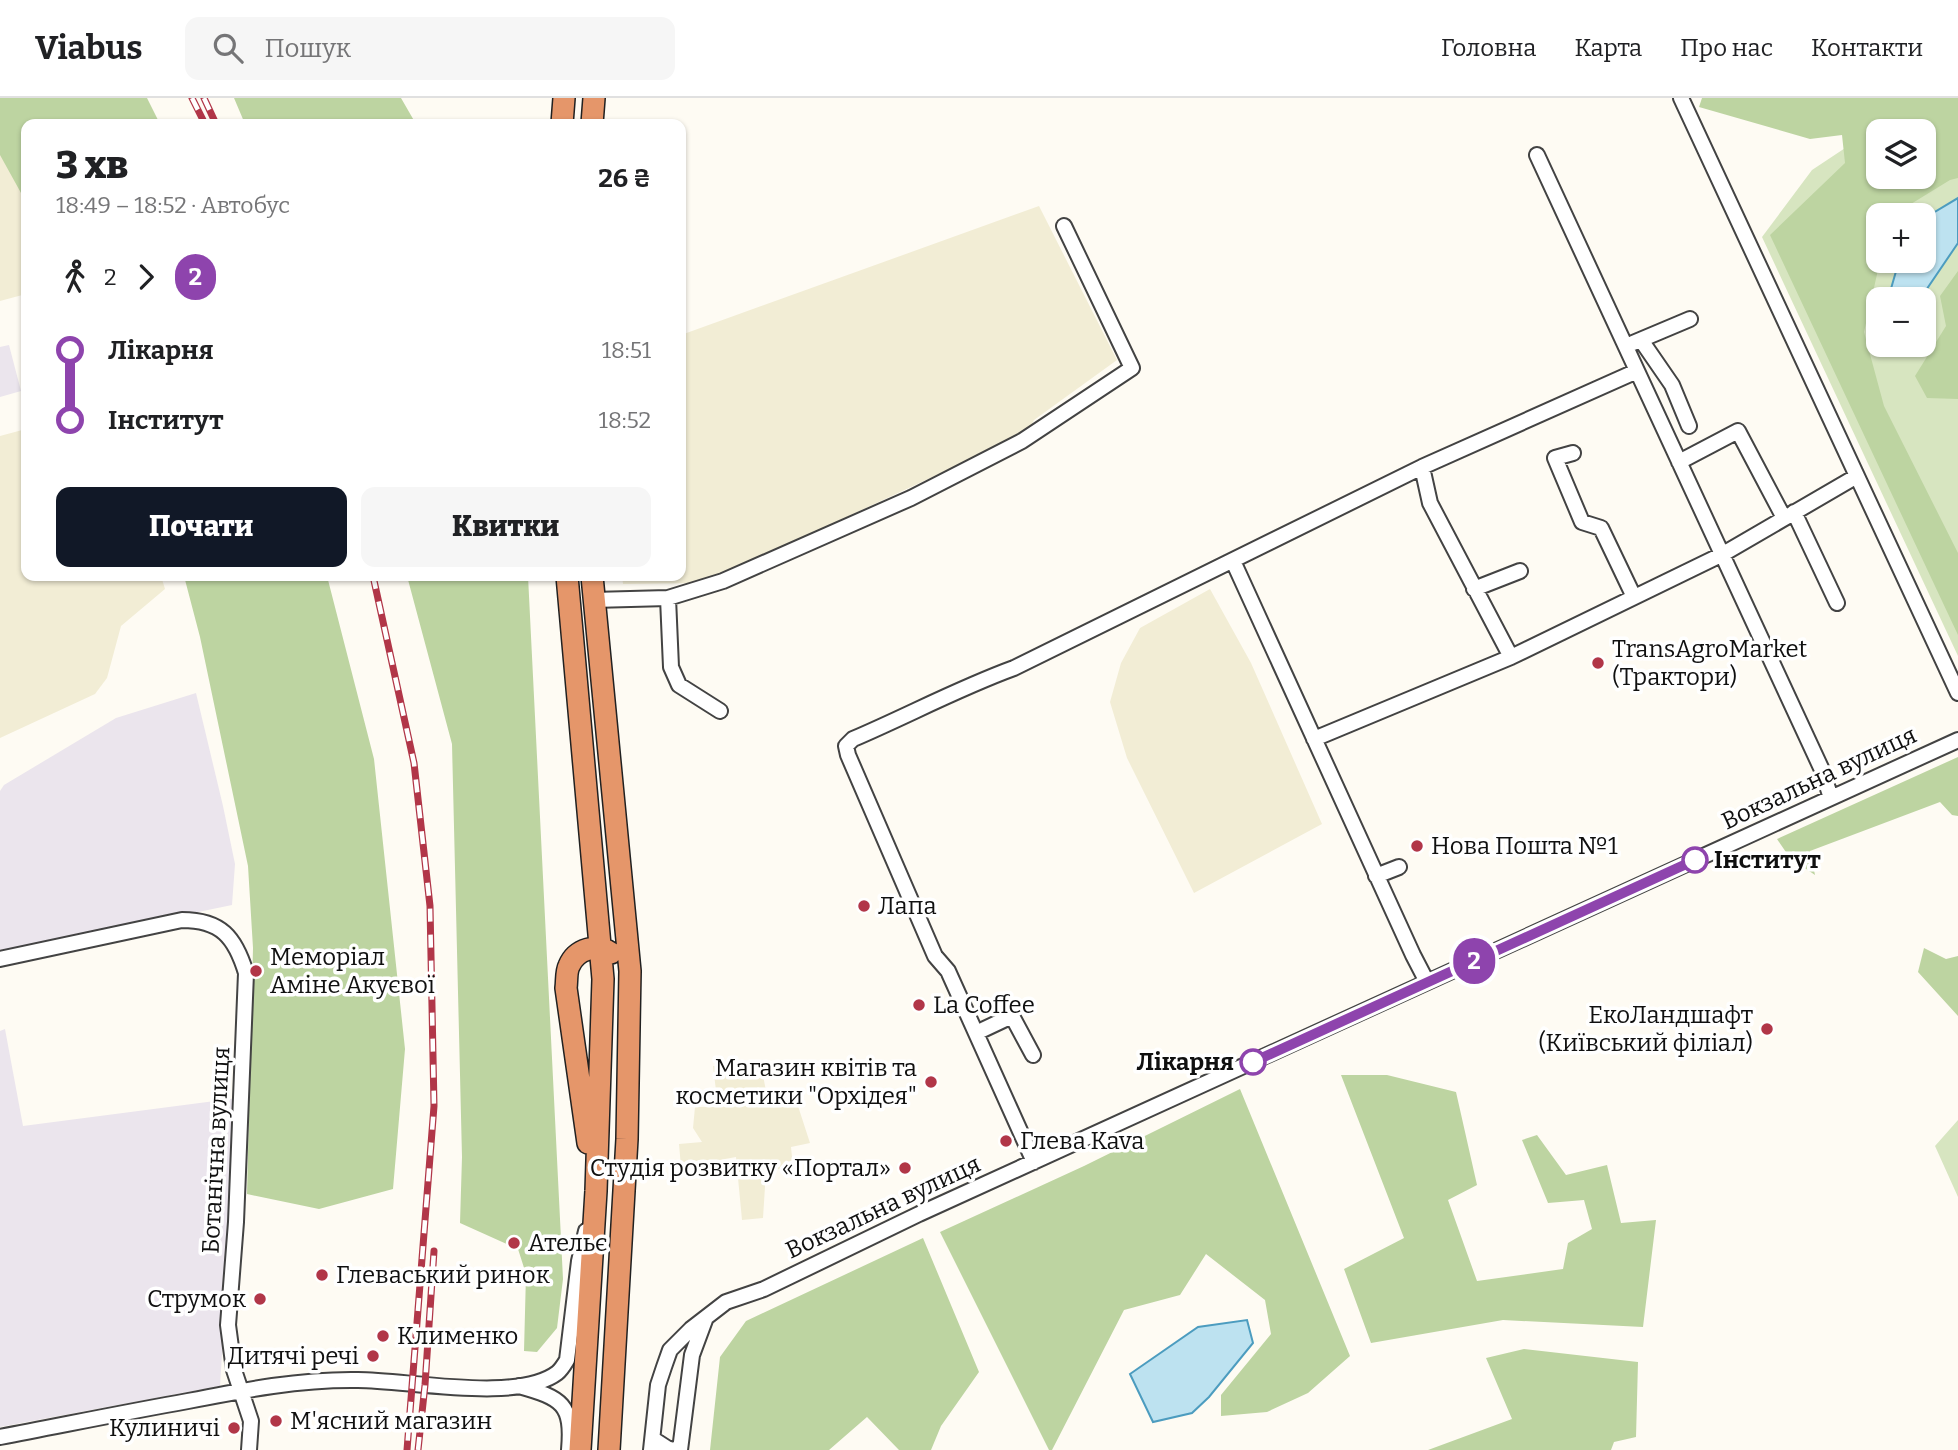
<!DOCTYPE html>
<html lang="uk">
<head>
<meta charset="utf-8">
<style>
	:root { --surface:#fff; --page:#f6f6f6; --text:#202124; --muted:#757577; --line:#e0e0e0; --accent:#111827 }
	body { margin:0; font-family:Bitter,serif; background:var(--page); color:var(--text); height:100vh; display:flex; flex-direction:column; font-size:26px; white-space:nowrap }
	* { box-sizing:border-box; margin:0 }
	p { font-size:23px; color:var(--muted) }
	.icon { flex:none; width:38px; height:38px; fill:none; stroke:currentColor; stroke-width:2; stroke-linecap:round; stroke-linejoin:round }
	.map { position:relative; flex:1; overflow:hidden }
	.drawer { position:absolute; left:21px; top:21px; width:665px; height:462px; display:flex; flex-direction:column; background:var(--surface); border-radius:14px; box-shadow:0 2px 5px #0004 }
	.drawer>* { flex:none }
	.badge { padding:0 14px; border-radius:23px; font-size:24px; line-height:46px }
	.buttons { position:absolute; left:1866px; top:21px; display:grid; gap:14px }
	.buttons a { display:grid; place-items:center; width:70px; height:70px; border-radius:14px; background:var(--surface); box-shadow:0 2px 5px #0004; font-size:35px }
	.map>.badge { position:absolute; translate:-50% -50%; box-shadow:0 0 0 4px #fff }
	.legs { display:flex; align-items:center; gap:10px; height:77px; padding:0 35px; font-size:23px }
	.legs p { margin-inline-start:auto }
	.summary { display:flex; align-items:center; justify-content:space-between; height:119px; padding:0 35px }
	h1 { font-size:38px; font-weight:800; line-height:52px }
	.cta { display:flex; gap:14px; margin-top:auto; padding:14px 35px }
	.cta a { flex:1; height:80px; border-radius:14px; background:var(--accent); color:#fff; font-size:28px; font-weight:800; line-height:80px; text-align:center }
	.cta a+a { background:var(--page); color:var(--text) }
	ul { padding:0 35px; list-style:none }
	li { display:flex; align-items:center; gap:24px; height:70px; font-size:26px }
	li i { display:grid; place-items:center; width:10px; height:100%; margin:0 9px; background:currentColor }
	li i::after { content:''; width:18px; height:18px; margin:-9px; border:5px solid; border-radius:50%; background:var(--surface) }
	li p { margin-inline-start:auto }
	li:first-child i { background:linear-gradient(#0000 50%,currentColor 0) }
	li:last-child i { background:linear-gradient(currentColor 50%,#0000 0) }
	header { display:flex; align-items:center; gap:42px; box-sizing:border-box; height:98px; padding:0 35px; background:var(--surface); border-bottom:2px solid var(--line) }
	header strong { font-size:33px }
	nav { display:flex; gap:38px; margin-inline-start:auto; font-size:24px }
	.search { width:490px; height:63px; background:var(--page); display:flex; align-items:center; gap:18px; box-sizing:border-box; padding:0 24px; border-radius:14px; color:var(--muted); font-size:26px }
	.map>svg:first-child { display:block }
	.industrial { fill:#ebe5ed }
	.farmland { fill:#f2edd5 }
	.green { fill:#d7e5c0; fill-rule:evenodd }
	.forest { fill:#bdd4a1; fill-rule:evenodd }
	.water { fill:#bde2f0; stroke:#4c9cbf; stroke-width:2 }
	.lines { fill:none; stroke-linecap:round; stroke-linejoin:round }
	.minor-casing { stroke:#434343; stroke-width:18 }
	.highway-casing { stroke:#212121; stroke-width:24 }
	.minor { stroke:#fff; stroke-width:14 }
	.highway { stroke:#e5966a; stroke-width:21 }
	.rail-casing { stroke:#b13648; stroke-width:7 }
	.rail { stroke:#fff; stroke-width:4.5; stroke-dasharray:13; stroke-linecap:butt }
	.line-1-casing { stroke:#fff; stroke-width:16 }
	.line-1 { stroke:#8e44ad; stroke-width:10 }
	.poi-dot { fill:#b13648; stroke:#fff; stroke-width:2.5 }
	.stop-1-dot { fill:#fff; stroke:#8e44ad; stroke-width:3.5 }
	.labels { text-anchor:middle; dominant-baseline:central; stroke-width:7; stroke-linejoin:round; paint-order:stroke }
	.poi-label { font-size:24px; fill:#101010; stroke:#fff; text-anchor:start }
	.street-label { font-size:24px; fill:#101010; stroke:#fff }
	.stop-label { font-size:24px; font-weight:bold; fill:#101010; stroke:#fff; text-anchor:start }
</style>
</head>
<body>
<header>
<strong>Viabus</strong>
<div class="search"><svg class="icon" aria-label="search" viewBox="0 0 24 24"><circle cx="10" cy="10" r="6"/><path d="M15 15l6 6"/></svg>Пошук</div>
<nav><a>Головна</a><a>Карта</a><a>Про нас</a><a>Контакти</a></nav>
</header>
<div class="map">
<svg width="1958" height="1352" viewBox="0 0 1958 1352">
	<rect width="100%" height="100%" fill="#fefbf3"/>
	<path class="industrial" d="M9,247L21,293L0,299V249Z
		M196,595L223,708L235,766L232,807L0,855V693L4,687L116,620Z
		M5,931L23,1028L238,1000L220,1288L0,1329V933Z"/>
	<path class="farmland" d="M0,54L26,96V196L0,203Z
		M1039,108L1117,262L1034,322L1029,332L1001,347L705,485L623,486L622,478H681V237Z
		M26,331V478H161L165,491L121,528L107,580L95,596L0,640V338Z
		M1210,491L1251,565L1322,726L1194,795L1127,660L1110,604L1121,565L1140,530Z
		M713,968L762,972L769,1009L798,1008L810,1045L791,1049L793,1069L766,1073L763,1120L742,1122L736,1059L681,1069L679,1046L702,1044L693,1030L695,1009H718Z"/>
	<path class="green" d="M1958,0V558L1762,139L1812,72L1916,3ZM1878,33H1923V79H1878ZM1878,117H1923V163H1878ZM1878,201H1923V247H1878Z
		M1958,1022V1099L1935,1048Z"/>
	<path class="forest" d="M0,0H147L160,26H26V104L0,57Z
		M234,0H401L416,26H245Z
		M1702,0H1958V80L1950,82L1893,117H1878V163H1880L1864,234L1884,308L1958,455V537L1770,137L1845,65L1842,37L1810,41L1699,9ZM1878,33H1923V79H1878Z
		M1958,173V301L1927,300L1915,278L1946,228L1940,198Z
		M184,478H327L374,661L405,951L393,1091L319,1111L247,1096L253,850L248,768L200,539Z
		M407,478H528L563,1181L557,1230L537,1254L524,1253L526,1176L518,1151L460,1125L462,1059L452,646Z
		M1958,659V718L1952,717L1940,704L1810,753L1815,777L1790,760L1777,741Z
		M1924,850L1946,861L1958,858V918L1918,874Z
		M1387,977L1456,994L1477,1087L1448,1102L1477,1183L1563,1171L1568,1145L1592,1131L1584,1102L1548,1105L1522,1042L1537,1037L1566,1077L1607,1067L1621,1125L1656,1122L1643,1229L1503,1222L1371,1245L1344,1171L1404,1140L1341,977Z
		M1240,991L1350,1258L1308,1295L1267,1314L1221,1318V1297L1271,1236L1265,1202L1206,1156L1180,1197L1124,1212L1052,1352H1049L940,1134L1084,1068Z
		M923,1140L979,1274L941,1328L931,1352H899L867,1319L829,1352H710L720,1259L746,1223Z
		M1524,1251L1638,1264L1636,1339L1614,1344L1611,1352H1428L1512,1321L1486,1260Z"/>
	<path class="water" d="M1958,100V145L1920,201H1888L1899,163H1923V121Z
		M1247,1222L1253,1245L1209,1299L1192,1315L1153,1324L1130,1276L1198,1229Z"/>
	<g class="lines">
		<defs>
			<path id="minor" d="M1681,0L1958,595
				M1537,57L1822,672L1831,700
				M1641,242L1672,287L1689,328
				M1633,245L1690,221
				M1573,355L1555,360L1582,424L1601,430L1634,499
				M1679,364L1738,333L1784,420
				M1422,369L1430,405L1511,559
				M1794,414L1837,505
				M1233,463L1413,857L1427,884
				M1474,491L1520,473
				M668,500L671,569L679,587L720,613
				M593,502L668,500L723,483L911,400L1022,343L1132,270L1064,128
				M1314,641L1511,559L1723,456L1857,378
				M1376,778L1399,769
				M0,861L182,822C221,822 235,839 246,875L236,1124L228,1227L234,1272L251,1323L249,1352
				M976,935L1012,918L1033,957
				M1034,1064L948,873L935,858L848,657L846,648L853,641C907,618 959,590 1014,570L1422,369L1637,273
				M519,1288C562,1300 573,1306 569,1352
				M0,1339C63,1327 126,1314 188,1303C244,1292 301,1281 358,1282C408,1282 517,1305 557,1275C561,1272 564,1267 567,1262L579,1163L586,1133
				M653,1341L670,1352L680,1350
				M651,1352L658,1287L664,1269L670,1252L691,1231L726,1204L764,1191L919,1116L1958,642
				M680,1352L692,1257L705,1222"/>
			<path id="highway" d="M562,26L564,0
				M592,26L594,0
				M567,478L603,881L596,1093L580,1352
				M592,478L630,873L627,1041L609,1352
				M588,1045L566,890C567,883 566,874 569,868C576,851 597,845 611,855"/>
		</defs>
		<use href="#minor" class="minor-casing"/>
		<use href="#highway" class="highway-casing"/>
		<use href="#minor" class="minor"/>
		<use href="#highway" class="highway"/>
		<defs>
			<path id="rail" d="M192,0L205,26
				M204,0L216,26
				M373,478L414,665L430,808L434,1008L407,1352
				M418,1352L425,1287L434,1153"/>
		</defs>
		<use href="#rail" class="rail-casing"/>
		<use href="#rail" class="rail"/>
	</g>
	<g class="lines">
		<defs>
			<path id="line-1" d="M1253,964L1695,762"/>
		</defs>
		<use href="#line-1" class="line-1-casing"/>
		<use href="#line-1" class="line-1"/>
	</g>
	<g class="poi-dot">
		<circle cx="1598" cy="565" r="7"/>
		<circle cx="1417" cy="748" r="7"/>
		<circle cx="864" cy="808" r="7"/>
		<circle cx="256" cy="873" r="7"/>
		<circle cx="919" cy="907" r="7"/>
		<circle cx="1767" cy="931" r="7"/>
		<circle cx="931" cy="984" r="7"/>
		<circle cx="1006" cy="1043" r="7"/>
		<circle cx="905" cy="1070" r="7"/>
		<circle cx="514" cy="1145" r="7"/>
		<circle cx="322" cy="1177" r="7"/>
		<circle cx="260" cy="1201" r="7"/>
		<circle cx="383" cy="1238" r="7"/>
		<circle cx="373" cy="1258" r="7"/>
		<circle cx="276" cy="1323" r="7"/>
		<circle cx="234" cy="1330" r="7"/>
	</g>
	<g class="stop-1-dot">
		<circle cx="1695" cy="762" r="12"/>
		<circle cx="1253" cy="964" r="12"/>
	</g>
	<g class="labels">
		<g class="poi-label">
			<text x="1612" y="551">TransAgroMarket<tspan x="1612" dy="28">(Трактори)</tspan></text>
			<text x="1431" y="748">Нова Пошта №1</text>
			<text x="878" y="808">Лапа</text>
			<text x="270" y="859">Меморіал<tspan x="270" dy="28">Аміне Акуєвої</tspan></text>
			<text x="933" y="907">La Coffee</text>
			<text x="1753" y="917" text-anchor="end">ЕкоЛандшафт<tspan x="1753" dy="28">(Київський філіал)</tspan></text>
			<text x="917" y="970" text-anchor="end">Магазин квітів та<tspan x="917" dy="28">косметики "Орхідея"</tspan></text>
			<text x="1020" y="1043">Глева Kava</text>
			<text x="891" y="1070" text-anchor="end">Студія розвитку «Портал»</text>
			<text x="528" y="1145">Ательє</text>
			<text x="336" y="1177">Глеваський ринок</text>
			<text x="246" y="1201" text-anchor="end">Струмок</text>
			<text x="397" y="1238">Клименко</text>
			<text x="359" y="1258" text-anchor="end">Дитячі речі</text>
			<text x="290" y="1323">М'ясний магазин</text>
			<text x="220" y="1330" text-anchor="end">Кулиничі</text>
		</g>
		<g class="street-label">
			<text transform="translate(1819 680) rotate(-25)">Вокзальна вулиця</text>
			<text transform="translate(216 1052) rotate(-87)">Ботанічна вулиця</text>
			<text transform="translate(883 1109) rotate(-25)">Вокзальна вулиця</text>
		</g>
		<g class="stop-label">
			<text x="1714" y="762">Інститут</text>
			<text x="1234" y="964" text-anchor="end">Лікарня</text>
		</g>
	</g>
</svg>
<div class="buttons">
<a><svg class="icon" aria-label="layers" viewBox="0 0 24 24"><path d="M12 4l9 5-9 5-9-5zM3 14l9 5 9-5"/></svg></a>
<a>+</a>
<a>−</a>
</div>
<b class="badge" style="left:1474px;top:863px;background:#8e44ad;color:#fff">2</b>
<section class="drawer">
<div class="summary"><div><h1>3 хв</h1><p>18:49 – 18:52 · Автобус</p></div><b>26 ₴</b></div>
<div class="legs"><svg class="icon" aria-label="walk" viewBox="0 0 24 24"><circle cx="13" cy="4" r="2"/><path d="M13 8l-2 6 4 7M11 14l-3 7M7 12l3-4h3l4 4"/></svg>2<svg class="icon" aria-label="forward" viewBox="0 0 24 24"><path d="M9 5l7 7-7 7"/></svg><b class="badge" style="background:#8e44ad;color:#fff">2</b></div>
<ul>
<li><i style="color:#8e44ad"></i><b>Лікарня</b><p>18:51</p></li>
<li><i style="color:#8e44ad"></i><b>Інститут</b><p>18:52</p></li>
</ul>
<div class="cta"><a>Почати</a><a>Квитки</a></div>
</section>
</div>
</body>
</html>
